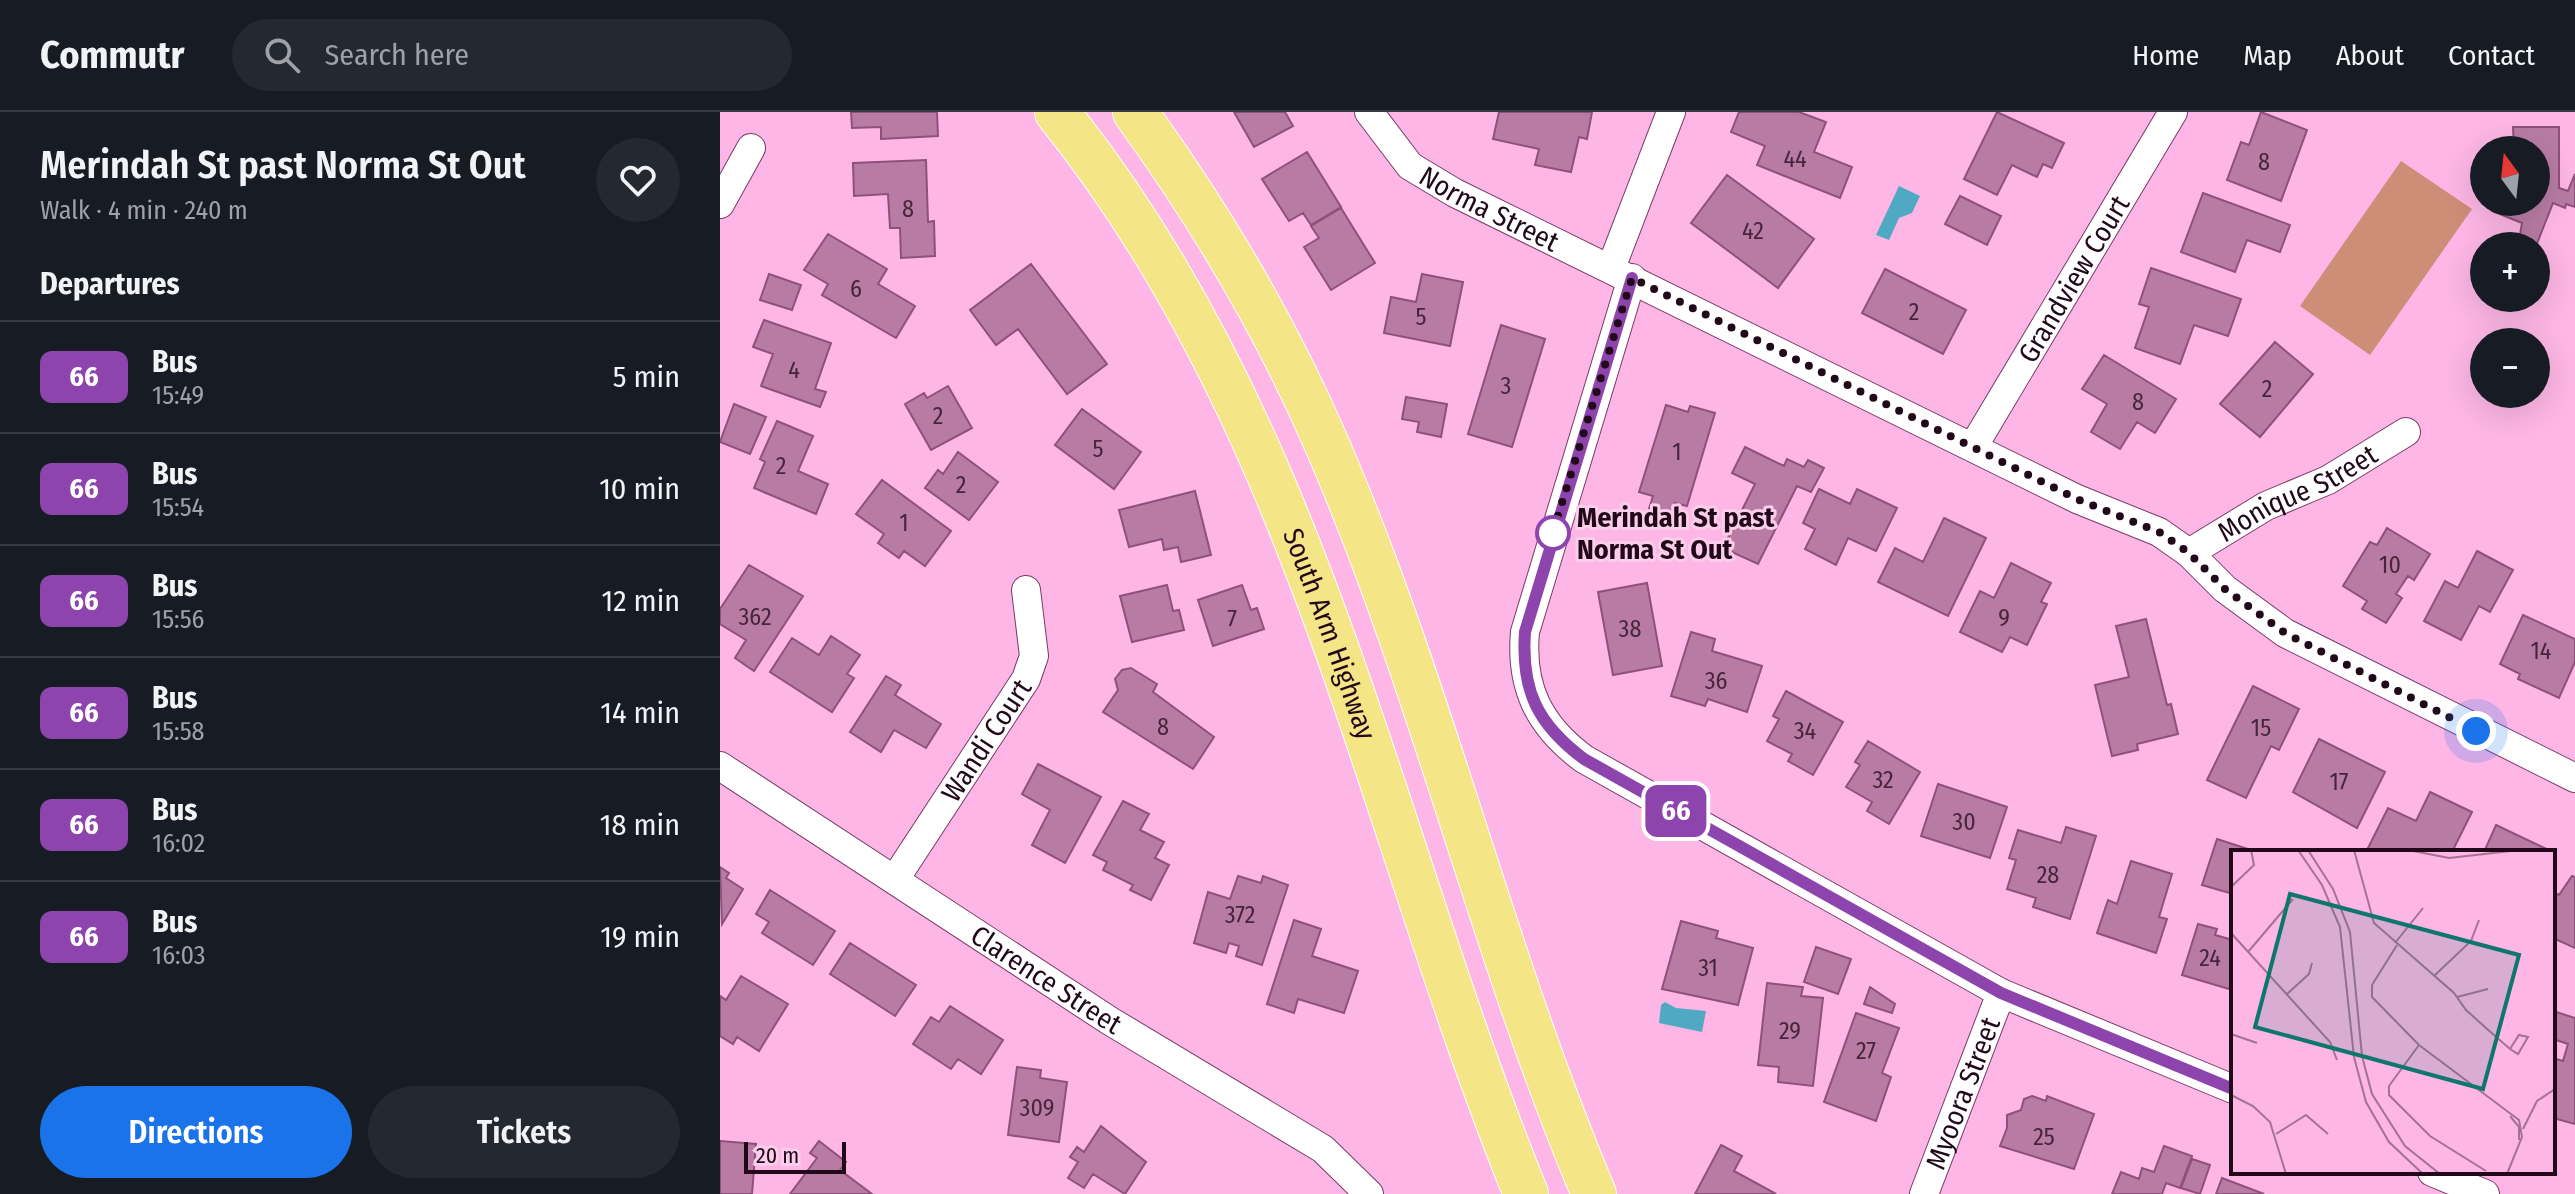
<!DOCTYPE html>
<html lang="en">
<head>
<meta charset="utf-8">
<style>
	:root { --surface:#171b24; --page:#242831; --text:#f1f3f6; --muted:#9ea1a6; --line:#363941; --accent:#1a73e8 }
	body { margin:0; font-family:"Fira Sans Condensed",sans-serif; background:var(--page); color:var(--text); height:100vh; display:flex; flex-direction:column; font-size:30px; white-space:nowrap }
	* { box-sizing:border-box; margin:0 }
	p { font-size:26px; color:var(--muted) }
	.icon { flex:none; width:44px; height:44px; fill:none; stroke:currentColor; stroke-width:2; stroke-linecap:round; stroke-linejoin:round }
	.map { position:relative; flex:1; overflow:hidden }
	.panel { display:flex; flex-direction:column; background:var(--surface); width:720px }
	.panel>* { flex:none }
	.badge { padding:0 16px; border-radius:12px; font-size:28px; line-height:52px }
	.needle { width:52px; rotate:345deg }
	.fabs { position:absolute; left:1750px; top:24px; display:grid; gap:16px }
	.fabs a { display:grid; place-items:center; width:80px; height:80px; border-radius:50%; background:var(--surface); box-shadow:0 8px 32px #0002; font-size:40px }
	.scale { position:absolute; left:24px; bottom:20px; width:102px; box-sizing:border-box; padding-left:8px; border:4px solid #21091a; border-top:0; font-size:22px; line-height:28px; white-space:nowrap; color:#21091a; -webkit-text-stroke:6px #faceea; paint-order:stroke }
	.you { position:absolute; width:40px; height:40px; margin:-20px; border:6px solid #fff; border-radius:50%; background:#1a73e8; box-shadow:0 0 0 12px #1a73e833 }
	.map>.badge { position:absolute; translate:-50% -50%; box-shadow:0 0 0 4px #fff }
	h2 { padding:0 40px; font-size:30px; line-height:72px }
	.round { display:grid; place-items:center; flex:none; width:84px; height:84px; border-radius:42px; background:var(--page) }
	.headline { display:flex; align-items:center; justify-content:space-between; height:136px; padding:0 40px }
	h1 { font-size:38px; font-weight:600; line-height:60px }
	.primary-button { display:flex; gap:16px; margin-top:auto; padding:16px 40px }
	.primary-button a { flex:1; height:92px; border-radius:48px; background:var(--accent); color:#fff; font-size:32px; font-weight:600; line-height:92px; text-align:center }
	.primary-button a+a { background:var(--page); color:var(--text) }
	ul { padding:0; list-style:none }
	li { display:flex; align-items:center; gap:24px; height:112px; padding:0 40px; border-top:2px solid var(--line) }
	li div { flex:1 }
	li b { display:block; font-size:30px }
	li em { font-style:normal }
	li .badge { min-width:88px; font-weight:700; text-align:center }
	header { display:flex; align-items:center; gap:48px; box-sizing:border-box; height:112px; padding:0 40px; background:var(--surface); border-bottom:2px solid var(--line) }
	header strong { font-size:38px }
	nav { display:flex; gap:44px; margin-inline-start:auto; font-size:28px }
	.search { width:560px; height:72px; background:var(--page); display:flex; align-items:center; gap:20px; box-sizing:border-box; padding:0 28px; border-radius:44px; color:var(--muted); font-size:30px }
	main { display:flex; flex:1; min-height:0 }
	.map>svg:first-child { display:block }
	.green { fill:#ce8d77 }
	.water { fill:#50a9c2 }
	.building { fill:#b87ca4; stroke:#8f507c; stroke-width:2 }
	.lines { fill:none; stroke-linecap:round; stroke-linejoin:round }
	.minor-casing { stroke:#773b65; stroke-width:30 }
	.primary-casing { stroke:#fff; stroke-width:46 }
	.minor { stroke:#fff; stroke-width:28 }
	.primary { stroke:#f4e586; stroke-width:44 }
	.line-casing { stroke:#fff; stroke-width:18 }
	.line { stroke:#8e44ad; stroke-width:12 }
	.walk { stroke:#21091a; stroke-width:8; stroke-dasharray:0 14.4 }
	.stop-dot { fill:#fff; stroke:#8e44ad; stroke-width:4 }
	.labels { text-anchor:middle; dominant-baseline:central; stroke-width:6; stroke-linejoin:round; paint-order:stroke }
	.number-label { font-size:24px; fill:#47263c }
	.street-label { font-size:28px; fill:#21091a; stroke:#faceea }
	.stop-label { font-size:28px; font-weight:bold; fill:#21091a; stroke:#faceea; text-anchor:start }
	.inset-road { fill:none; stroke:#a57194; stroke-width:2 }
	.view { fill:#0f766e; fill-opacity:0.15; stroke:#0f766e; stroke-width:4 }
	.inset-edge { fill:none; stroke:#21091a; stroke-width:4 }
</style>
</head>
<body>
<header>
<strong>Commutr</strong>
<div class="search"><svg class="icon" aria-label="search" viewBox="0 0 24 24"><circle cx="10" cy="10" r="6"/><path d="M15 15l6 6"/></svg>Search here</div>
<nav><a>Home</a><a>Map</a><a>About</a><a>Contact</a></nav>
</header>
<main>
<section class="panel">
<div class="headline"><div><h1>Merindah St past Norma St Out</h1><p>Walk · 4 min · 240 m</p></div><a class="round"><svg class="icon" aria-label="heart" viewBox="0 0 24 24"><path d="M12 20l-8-8c-3-5 5-10 8-4 3-6 11-1 8 4z"/></svg></a></div>
<h2>Departures</h2>
<ul>
<li><span class="badge" style="background:#8e44ad;color:#fff">66</span><div><b>Bus</b><p>15:49</p></div><em>5 min</em></li>
<li><span class="badge" style="background:#8e44ad;color:#fff">66</span><div><b>Bus</b><p>15:54</p></div><em>10 min</em></li>
<li><span class="badge" style="background:#8e44ad;color:#fff">66</span><div><b>Bus</b><p>15:56</p></div><em>12 min</em></li>
<li><span class="badge" style="background:#8e44ad;color:#fff">66</span><div><b>Bus</b><p>15:58</p></div><em>14 min</em></li>
<li><span class="badge" style="background:#8e44ad;color:#fff">66</span><div><b>Bus</b><p>16:02</p></div><em>18 min</em></li>
<li><span class="badge" style="background:#8e44ad;color:#fff">66</span><div><b>Bus</b><p>16:03</p></div><em>19 min</em></li>
</ul>
<div class="primary-button"><a>Directions</a><a>Tickets</a></div>
</section>
<div class="map">
<svg width="1855" height="1082" viewBox="0 0 1855 1082">
	<rect width="100%" height="100%" fill="#fdb6e5"/>
	<path class="green" d="M1681,49L1752,97L1650,243L1580,194Z"/>
	<path class="water" d="M1179,74L1200,84L1192,101L1179,106L1169,128L1156,123Z
		M945,890L956,896L986,899L982,920L939,911L941,893Z"/>
	<path class="building" d="M131,0H217L218,24L161,27V15L132,16Z
		M514,0H565L573,14L534,35Z
		M779,0H872L867,27L859,25L851,60L815,53L819,37L773,27Z
		M1019,0H1079L1106,10L1094,40L1132,55L1120,86L1037,53L1045,34L1011,20Z
		M1277,0L1344,31L1332,56L1323,52L1317,65L1292,53L1277,83L1244,67Z
		M1541,0L1587,18L1561,89L1507,68L1521,30L1529,33Z
		M1793,15H1839V76L1848,79L1855,62V95L1846,92L1845,96L1833,91L1816,134H1798L1802,111L1772,99L1775,90H1816V38H1794Z
		M587,40L621,95L591,113L583,101L569,109L542,67Z
		M206,48L208,110L214,109L215,144L181,146L180,116H170L168,82L134,84L133,51Z
		M1007,63L1094,127L1058,176L971,111Z
		M1483,81L1570,113L1560,140L1527,128L1515,160L1461,140Z
		M1240,84L1281,104L1267,133L1225,112Z
		M621,96L655,151L611,178L584,135L599,126L591,114Z
		M108,122L167,157L158,172L195,194L176,226L102,183L108,172L84,158Z
		M311,152L387,252L347,282L298,217L276,233L250,198Z
		M1431,156L1521,187L1508,224L1474,213L1460,252L1415,236L1429,195L1419,192Z
		M1165,157L1246,198L1223,242L1142,201Z
		M49,162L81,173L72,198L40,188Z
		M702,162L743,170L730,234L664,221L671,185L696,190Z
		M44,208L111,231L95,277L106,280L100,295L41,274L53,242L33,235Z
		M781,213L825,227L792,335L748,322Z
		M1555,230L1593,262L1540,325L1500,292Z
		M1384,243L1456,287L1435,321L1417,310L1400,337L1371,320L1387,292L1362,277Z
		M228,274L252,316L211,338L185,292L204,281L207,286Z
		M686,285L727,292L721,325L697,320L699,310L682,307Z
		M14,292L46,305L30,342L0,330Z
		M946,293L968,300L970,294L995,301L967,394L955,391L950,407L928,400L933,384L919,380Z
		M362,297L421,340L394,377L335,333Z
		M57,309L93,324L78,359L108,372L96,402L34,376L45,350L40,347Z
		M1025,335L1064,354L1067,347L1084,355L1088,348L1104,356L1091,380L1077,374L1038,452L1003,436L1035,372L1012,361Z
		M238,340L278,370L249,408L205,376L218,358L223,362Z
		M162,368L231,419L205,454L184,439L179,446L158,431L164,422L136,402Z
		M1099,377L1130,392L1137,377L1177,396L1156,439L1128,426L1116,453L1085,437L1095,417L1083,411Z
		M475,379L491,443L461,450L458,435L444,438L442,427L409,435L399,398Z
		M1224,406L1266,426L1228,504L1158,470L1175,436L1203,450Z
		M1667,416L1710,442L1694,468L1688,464L1676,482L1682,486L1666,511L1642,497L1647,489L1623,474L1650,430L1657,433Z
		M1757,439L1793,458L1770,500L1759,494L1741,528L1704,509L1725,469L1738,476Z
		M1291,451L1331,471L1321,490L1327,492L1307,533L1290,525L1282,540L1240,520L1260,479L1274,486Z
		M29,453L83,484L34,559L15,546L26,528L0,512V497Z
		M927,471L942,554L893,563L878,480Z
		M447,473L453,499L459,498L464,518L412,530L400,484Z
		M522,473L531,498L537,496L544,517L493,534L478,488Z
		M1803,503L1855,527V550L1839,586L1798,567L1800,562L1780,552Z
		M1426,507L1447,593L1451,592L1458,622L1417,632L1418,638L1392,644L1375,573L1409,565L1396,514Z
		M971,520L995,527L992,539L1042,554L1027,600L988,587L985,594L951,584Z
		M111,524L140,543L127,562L134,566L112,600L50,560L72,526L99,543Z
		M411,556L437,572L433,580L494,625L473,657L383,600L398,578L395,567L402,558Z
		M166,564L181,573L175,583L221,612L206,636L174,618L161,640L130,620Z
		M1533,574L1579,597L1559,638L1551,634L1526,686L1487,668Z
		M1066,579L1123,610L1093,663L1068,649L1072,642L1047,629L1059,607L1053,604Z
		M1599,627L1665,660L1637,716L1573,680Z
		M1148,629L1200,660L1169,712L1147,699L1152,690L1126,675L1140,653L1135,650Z
		M318,652L381,685L345,751L312,733L330,698L302,682Z
		M1218,672L1287,695L1270,746L1201,724Z
		M1710,680L1752,700L1732,740H1646L1668,696L1696,709Z
		M403,689L429,702L420,718L444,730L435,746L449,753L431,788L410,778L413,773L383,758L387,750L373,743Z
		M1776,713L1833,740H1764Z
		M1346,715L1376,724L1350,807L1313,795L1316,786L1287,777L1296,748L1289,746L1298,718L1341,731Z
		M1497,727L1537,740H1513V782L1482,773Z
		M1411,749L1452,762L1439,805L1447,807L1436,841L1377,821L1388,788L1397,792Z
		M0,755L9,761L6,766L23,777L2,812Z
		M518,764L541,771L543,764L568,773L542,853L516,844L519,834L509,831L506,841L474,831L488,780L510,787Z
		M1852,764L1855,765V836L1833,826V780L1839,783Z
		M50,778L115,819L93,853L42,821L49,810L36,802Z
		M574,808L601,817L592,844L638,859L624,901L578,887L574,901L547,892Z
		M961,809L998,819L996,826L1033,836L1018,893L942,877Z
		M1478,812L1497,817L1495,823L1513,828V864L1509,877L1462,863Z
		M130,831L196,873L175,904L110,862Z
		M1096,835L1131,847L1118,882L1084,870Z
		M21,864L68,892L39,939L17,925L13,932L0,924V884L6,888Z
		M1047,871L1083,875L1081,884L1103,886L1093,974L1058,970L1059,955L1038,953Z
		M1150,875L1175,892L1172,901L1144,892Z
		M230,894L283,928L261,962L238,947L231,957L193,932L211,905L219,910Z
		M1833,899L1855,906V1012L1833,1006V946L1843,949L1848,932L1833,927Z
		M1136,901L1179,916L1162,961L1171,965L1156,1009L1104,990Z
		M297,955L321,958L320,966L347,970L339,1030L288,1023Z
		M1312,984L1326,989L1327,984L1374,1002L1354,1057L1280,1034L1287,1016V1003L1301,998L1304,987Z
		M381,1014L426,1050L405,1082L373,1062L364,1076L348,1066L358,1050L350,1045L357,1035L364,1040Z
		M0,1029L36,1032L32,1082H0Z
		M99,1029L126,1050L120,1058L152,1082H70L97,1046L90,1041Z
		M1001,1033L1022,1044L1014,1059L1056,1082H975Z
		M1444,1034L1472,1044L1460,1076L1446,1071L1442,1082H1392L1401,1060L1419,1067L1422,1056L1434,1060Z
		M1472,1047L1490,1053L1480,1082L1461,1076Z
		M1502,1066L1544,1082H1496Z"/>
	<g class="lines">
		<defs>
			<g id="minor">
				<path id="s1" d="M649,0L690,54L735,81L1357,387L1439,420L1469,441L1505,477L1565,521L1855,666"/>
				<path d="M0,92L31,36"/>
				<path d="M891,156L951,0"/>
				<path d="M912,166L805,520C800,575 819,614 864,647L1281,881L1513,977"/>
				<path id="s2" d="M1253,335L1453,0"/>
				<path id="s3" d="M1469,441L1546,394L1608,368L1686,320"/>
				<path id="s4" d="M0,654L390,909L603,1037L649,1082"/>
				<path id="s5" d="M175,767L306,567L314,544L306,478"/>
				<path d="M1712,1060L1765,1082"/>
				<path id="s6" d="M1204,1082L1281,881"/>
			</g>
			<g id="primary">
				<path id="s7" d="M337,0C594,320 656,713 806,1082"/>
				<path d="M415,0C491,105 557,216 608,335C713,578 771,838 874,1082"/>
			</g>
		</defs>
		<use href="#minor" class="minor-casing"/>
		<use href="#primary" class="primary-casing"/>
		<use href="#minor" class="minor"/>
		<use href="#primary" class="primary"/>
	</g>
	<g class="lines">
		<defs>
			<path id="line" d="M912,166L805,520C801,578 817,612 864,647L1281,881L1513,977"/>
		</defs>
		<use href="#line" class="line-casing"/>
		<use href="#line" class="line"/>
		<path class="walk" d="M833,421L831,426L912,166L1357,387L1439,420L1469,441L1505,477L1565,521L1756,619"/>
	</g>
	<circle class="stop-dot" cx="833" cy="421" r="16"/>
	<g class="labels">
		<g class="number-label">
			<text x="1075" y="47">44</text>
			<text x="1544" y="50">8</text>
			<text x="188" y="97">8</text>
			<text x="1033" y="119">42</text>
			<text x="136" y="177">6</text>
			<text x="1194" y="200">2</text>
			<text x="701" y="205">5</text>
			<text x="74" y="258">4</text>
			<text x="786" y="274">3</text>
			<text x="1547" y="277">2</text>
			<text x="1418" y="290">8</text>
			<text x="218" y="304">2</text>
			<text x="378" y="337">5</text>
			<text x="957" y="340">1</text>
			<text x="61" y="354">2</text>
			<text x="241" y="373">2</text>
			<text x="184" y="411">1</text>
			<text x="1670" y="453">10</text>
			<text x="35" y="505">362</text>
			<text x="1284" y="506">9</text>
			<text x="512" y="507">7</text>
			<text x="910" y="517">38</text>
			<text x="1821" y="539">14</text>
			<text x="996" y="569">36</text>
			<text x="443" y="615">8</text>
			<text x="1541" y="616">15</text>
			<text x="1085" y="619">34</text>
			<text x="1163" y="668">32</text>
			<text x="1619" y="670">17</text>
			<text x="1244" y="710">30</text>
			<text x="1328" y="763">28</text>
			<text x="520" y="803">372</text>
			<text x="1490" y="846">24</text>
			<text x="988" y="856">31</text>
			<text x="1070" y="919">29</text>
			<text x="1146" y="939">27</text>
			<text x="317" y="996">309</text>
			<text x="1324" y="1025">25</text>
		</g>
		<g class="street-label">
			<text stroke="none"><textPath href="#s1" startOffset="158">Norma Street</textPath></text>
			<text stroke="none"><textPath href="#s2" startOffset="196">Grandview Court</textPath></text>
			<text stroke="none"><textPath href="#s3" startOffset="124">Monique Street</textPath></text>
			<text stroke="none"><textPath href="#s7" startOffset="592">South Arm Highway</textPath></text>
			<text stroke="none"><textPath href="#s5" startOffset="166">Wandi Court</textPath></text>
			<text stroke="none"><textPath href="#s4" startOffset="390">Clarence Street</textPath></text>
			<text stroke="none"><textPath href="#s6" startOffset="108">Myoora Street</textPath></text>
		</g>
		<g class="stop-label">
			<text x="857" y="405">Merindah St past<tspan x="857" dy="32">Norma St Out</tspan></text>
		</g>
	</g>
	<g transform="translate(1511 738)">
		<rect width="324" height="324" fill="#fdb6e5"/>
		<path class="inset-road" d="M67,0L91,35L109,77L123,207L135,252L158,292L192,324M77,0L102,39L119,82L131,206L141,244L174,296L209,324M123,0L143,73L223,143L235,160L255,178L279,199L287,204L297,187L288,185L279,199M177,0L218,8L280,1M0,37L23,15L20,0M0,83L99,192L106,210M164,93L192,58M166,95L141,135V147L188,195L288,270L291,287L276,324M17,102L62,49M203,126L240,91L248,70M56,144L78,124L81,113M226,147L257,139M0,184L26,193M188,195L158,236V245L199,286L255,321M0,245L22,256L39,272L55,324M279,266L288,277V290M292,279L306,251L324,239M45,284L75,265L97,284"/>
		<path class="view" d="M59,44L288,105L252,239L24,177Z"/>
		<rect width="324" height="324" class="inset-edge"/>
	</g>
</svg>
<div class="fabs">
<a><svg class="needle" viewBox="-14 -14 28 28"><path d="M0-13l5 13h-10z" fill="#e53935"/><path d="M0 13l5-13h-10z" fill="#9ea1a6"/></svg></a>
<a>+</a>
<a>−</a>
</div>
<div class="scale">20 m</div>
<div class="you" style="left:1756px;top:619px"></div>
<b class="badge" style="left:956px;top:699px;background:#8e44ad;color:#fff">66</b>
</div>
</main>
</body>
</html>
